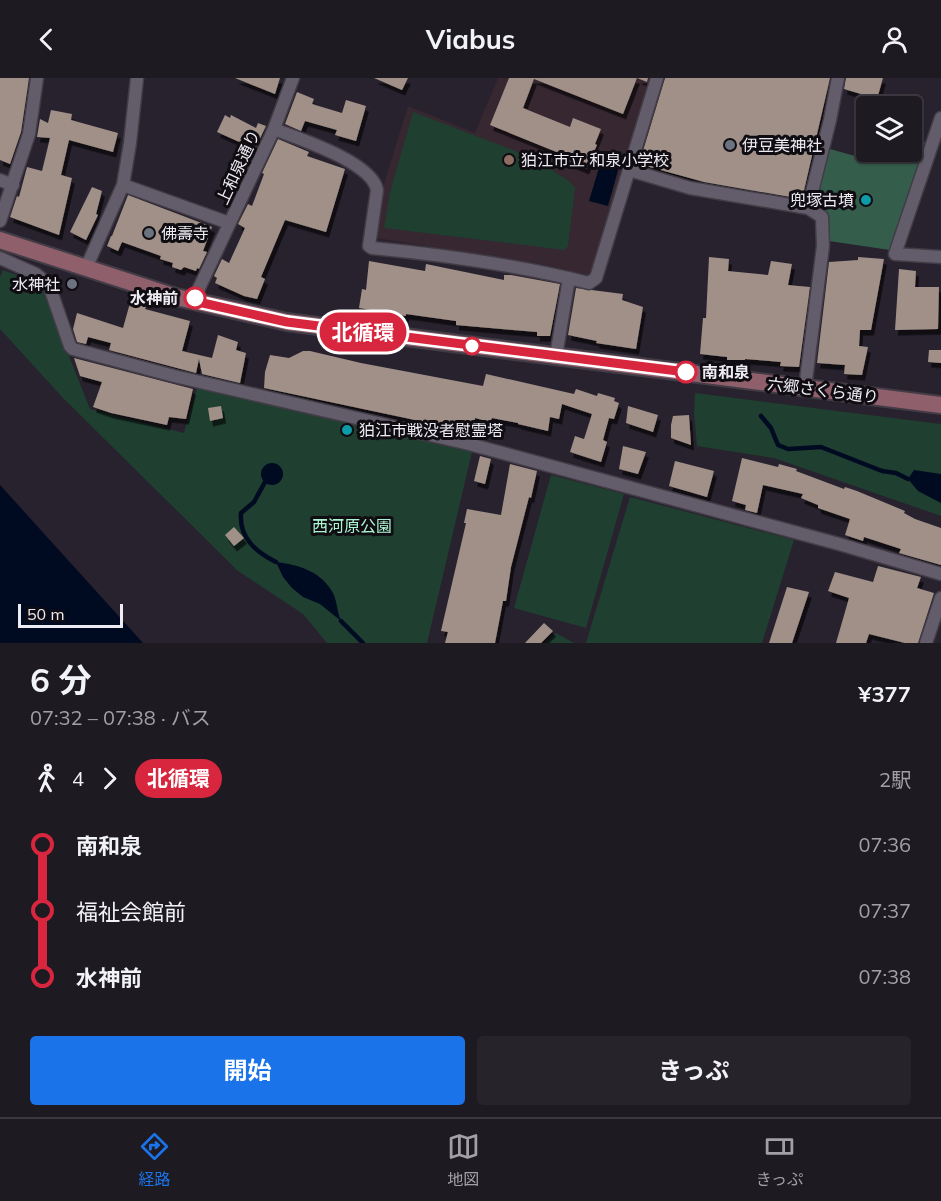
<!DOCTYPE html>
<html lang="ja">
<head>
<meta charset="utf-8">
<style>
	:root { --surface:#1e1a22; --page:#26232a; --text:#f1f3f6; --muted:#a1a1a5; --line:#3c3840; --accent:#1a73e8 }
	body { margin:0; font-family:Mulish,"Noto Sans JP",sans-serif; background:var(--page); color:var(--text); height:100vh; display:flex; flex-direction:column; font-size:22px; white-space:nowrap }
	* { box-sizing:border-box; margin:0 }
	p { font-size:20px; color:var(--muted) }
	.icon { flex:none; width:33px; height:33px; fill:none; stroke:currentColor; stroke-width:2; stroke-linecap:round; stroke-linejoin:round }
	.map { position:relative; height:565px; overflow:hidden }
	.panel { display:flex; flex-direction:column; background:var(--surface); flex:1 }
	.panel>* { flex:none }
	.badge { padding:0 12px; border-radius:20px; font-size:21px; line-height:39px }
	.tools { position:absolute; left:856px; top:18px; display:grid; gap:12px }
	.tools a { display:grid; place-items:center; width:66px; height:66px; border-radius:6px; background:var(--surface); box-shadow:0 2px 4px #0004,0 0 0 2px var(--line); font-size:30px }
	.scale { position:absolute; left:18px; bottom:15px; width:105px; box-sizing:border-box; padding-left:6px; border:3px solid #eeebf2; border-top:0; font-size:16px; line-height:21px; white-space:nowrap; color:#eeebf2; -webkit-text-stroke:4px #0f0d12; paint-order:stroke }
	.map>.badge { position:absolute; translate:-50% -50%; box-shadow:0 0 0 3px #fff }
	.legs { display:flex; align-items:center; gap:9px; height:66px; padding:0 30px; font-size:20px }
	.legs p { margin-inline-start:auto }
	.summary { display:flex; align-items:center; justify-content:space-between; height:102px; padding:0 30px }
	h1 { font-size:33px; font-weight:700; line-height:45px }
	.cta { display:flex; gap:12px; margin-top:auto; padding:12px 30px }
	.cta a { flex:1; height:69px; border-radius:6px; background:var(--accent); color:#fff; font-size:24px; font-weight:700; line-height:69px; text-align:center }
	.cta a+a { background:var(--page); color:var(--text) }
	ul { padding:0 30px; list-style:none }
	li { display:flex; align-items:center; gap:21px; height:66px; font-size:22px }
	li i { display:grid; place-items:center; width:9px; height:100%; margin:0 8px; background:currentColor }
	li i::after { content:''; width:15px; height:15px; margin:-8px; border:4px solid; border-radius:50%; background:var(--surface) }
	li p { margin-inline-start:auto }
	li:first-child i { background:linear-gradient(#0000 50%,currentColor 0) }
	li:last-child i { background:linear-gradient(currentColor 50%,#0000 0) }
	header { display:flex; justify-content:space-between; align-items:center; height:78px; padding:0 30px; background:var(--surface); font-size:27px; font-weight:700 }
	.tabs { display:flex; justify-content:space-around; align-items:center; height:84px; border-top:2px solid var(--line); background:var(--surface); font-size:16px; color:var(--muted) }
	.tabs a { display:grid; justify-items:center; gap:3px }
	.tabs .active { color:var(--accent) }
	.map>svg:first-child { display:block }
	.education { fill:#372731 }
	.green { fill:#1f3f31 }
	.forest { fill:#345e4b }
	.water { fill:#000a21 }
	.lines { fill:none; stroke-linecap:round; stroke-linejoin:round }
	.stream { stroke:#000a21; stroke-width:4.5 }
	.building { fill:#a09088; filter:url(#shadow) }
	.street-casing { stroke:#423c46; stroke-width:15 }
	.secondary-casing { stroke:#423c46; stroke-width:20 }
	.street { stroke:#635c6a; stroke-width:12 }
	.secondary { stroke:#8f5f6c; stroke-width:16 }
	.line-1-casing { stroke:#fff; stroke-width:14 }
	.line-1 { stroke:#d7263d; stroke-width:9 }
	.worship-dot { fill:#6b7280; stroke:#0f0d12; stroke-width:2 }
	.education-dot { fill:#8d6e63; stroke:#0f0d12; stroke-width:2 }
	.culture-dot { fill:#0f9aa8; stroke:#0f0d12; stroke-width:2 }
	.stop-1-dot { fill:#fff; stroke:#d7263d; stroke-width:3 }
	.labels { text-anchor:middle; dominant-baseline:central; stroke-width:6; stroke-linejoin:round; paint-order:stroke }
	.poi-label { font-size:16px; fill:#eeebf2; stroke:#0f0d12; text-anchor:start }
	.street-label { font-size:16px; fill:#eeebf2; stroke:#0f0d12 }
	.stop-label { font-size:16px; font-weight:bold; fill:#eeebf2; stroke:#0f0d12; text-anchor:end }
	.park-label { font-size:16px; fill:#acf5d2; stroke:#0f0d12 }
</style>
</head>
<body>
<header><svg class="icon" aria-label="back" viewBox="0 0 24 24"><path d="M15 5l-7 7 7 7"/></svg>Viabus<svg class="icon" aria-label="person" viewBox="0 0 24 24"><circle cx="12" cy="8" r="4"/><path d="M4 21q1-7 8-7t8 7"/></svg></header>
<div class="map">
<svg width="941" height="565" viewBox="0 0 941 565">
	<defs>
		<filter id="shadow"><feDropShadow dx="3" dy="5.5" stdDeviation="0" flood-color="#0009"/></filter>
	</defs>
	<rect width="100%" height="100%" fill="#28222e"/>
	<path class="education" d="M498,0H652L593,193L589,197L547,187L376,160L383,109L408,28L475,55Z"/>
	<path class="green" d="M413,34L547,85C554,98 568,98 575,110L568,168L565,172L384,150L390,114Z
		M3,192L36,204L44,215L90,331L184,355L197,310L472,374L427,565H327L303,536L238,493L64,321L0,251V199Z
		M695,315L941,346V438L774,380L697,368L694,335Z
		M551,397L624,416L586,550L514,530Z
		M630,419L794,462L762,565H586Z
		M556,555L574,565H545Z"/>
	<path class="forest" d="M912,61L925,64L890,172L829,163L828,139L815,125L830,71L862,80L867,72V74H912Z"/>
	<path class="water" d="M604,73L622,78L608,128L589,123Z
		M261 396a11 11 0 1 1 22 0a11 11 0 1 1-22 0Z
		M914,392L941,396V425L918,413L908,401Z
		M0,407L143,565H0Z
		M276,484C299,487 321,493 333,515C337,523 337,534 341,543L320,526L303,519L292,510L283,499Z"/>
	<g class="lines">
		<path class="stream" d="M761,338L771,350L778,367L788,371L821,369L882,393L896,395L908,401
			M265,404L254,424L241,435C239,460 256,474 276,484
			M341,543L363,565"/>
	</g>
	<path class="building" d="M0,0H29L21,54L10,86L0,82Z
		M235,0H280L275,16Z
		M374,0H408L402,12Z
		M509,0H648L647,4L637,0L623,36L534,1L523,30L570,49L573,40L601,51L595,66L597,67L586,91L557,79L559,75L490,47Z
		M665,0H830L802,121L704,104L639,86Z
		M846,0H883L875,28H858L861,16L844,11Z
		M297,14L314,21L312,26L342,35L346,22L366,28L356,63L335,57L337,52L305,43L301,53L285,46Z
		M51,32L72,36L71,42L118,55L113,74L69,62L61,97L72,100L59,157L10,139L17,118L19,119L27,89L42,93L50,60L37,59L40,41L48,45Z
		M225,37L230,40L231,37L256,50L258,45L266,48L255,71L217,54Z
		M278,61L309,74L307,78L345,91L326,154L285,142L261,199L265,201L257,221L244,218L215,205L217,200L214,198L222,181L229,185L245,150L238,146L248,126L252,128L264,96L262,95Z
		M92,109L102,113L96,136L98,137L86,162L70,154Z
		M128,117L212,149L203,173L207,174L199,191L197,190L196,193L184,189L181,192L172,189L173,185L160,181L161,178L122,164L118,173L107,168L111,158H112Z
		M709,179L729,181L728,193L768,197L771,183L792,186L788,207L810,209L799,289L780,288L781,284L745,281V282H727V279L700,276L703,240H706Z
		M858,179L884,181L871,252H860L859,268L868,269L862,297L844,296L845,287L817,285L829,184L858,182Z
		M369,183L425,193L426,186L504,202V197H511L560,206L550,258H537V254L456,247V243L406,236V238L359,230L362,211L366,212Z
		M899,191L916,193L915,209H939L938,251L895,252Z
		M576,210L623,216L622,222L643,229L636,271L596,265L597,263L568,257Z
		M130,225L146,229L145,231L190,243L182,273L212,280L218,257L238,264L236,272L246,275L240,305L202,296L199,281L196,295L109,272L111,265L88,259L86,266L77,264L73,251L77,235L123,250Z
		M929,272H941V285L928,284Z
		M303,273H310L361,285L483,308L486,296L574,316L576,311L597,318L598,315L615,320L614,323L619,325L614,341L609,340L603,362L607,364L601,384L570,374L575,358L584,361L592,336L562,326L559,341L550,339L548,353L518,346V345L492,340L490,344L475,340L474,348L461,349L450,342L448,349L264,310L265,294L270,277L289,280Z
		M74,280L193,311L186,341L169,339L167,347L111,335L93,329L102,304L80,298Z
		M221,328L223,340L210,343L208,330Z
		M628,328L658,337L653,354L626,345Z
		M689,337L691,367L671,360V347L673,338Z
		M623,368L646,374L638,396L619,391Z
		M480,378L491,381L485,406L474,403Z
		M742,380L778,389L779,386L797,391L796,393L844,411L845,409L857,413L905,433L904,435L915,441L941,450V487L899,475L901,471L864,459L863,463L845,457L850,441L818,430V427L801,420L803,416L763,407L757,435L745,432L746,427L732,423Z
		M675,383L714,393L707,419L669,408Z
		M510,386L537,393L531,420L529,419L511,489L506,523H503L495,565H445L448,554L441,553L466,445H464L467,431L501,437Z
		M234,449L244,460L234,468L225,457Z
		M878,488L921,499L917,510L934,515L918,565H905L869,556L866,565H836L849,520L828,513L835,494L873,504Z
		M787,509L809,514L792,565H769Z
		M544,545L553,553L541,565H525Z"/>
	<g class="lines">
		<defs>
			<path id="street" d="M941,40L895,176L941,179
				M274,51C299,61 372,84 377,112L369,168L372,170C445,177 518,187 589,205L596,200L657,0
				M629,92L690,110L808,130L822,139L823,168L805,310
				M0,102L13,107
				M123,107L229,145
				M808,130L830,42L838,0
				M0,143L29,56L37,0
				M0,180L36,196L49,207L70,268L73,271L174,298L469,366L839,466L941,496
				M86,190L123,107L130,65L137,0
				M193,223L274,51L293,0
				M556,278L569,200
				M926,565L941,520"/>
			<path id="secondary" d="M0,162L176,219L287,244L941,327"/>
		</defs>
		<use href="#street" class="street-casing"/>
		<use href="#secondary" class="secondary-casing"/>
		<use href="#street" class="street"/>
		<use href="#secondary" class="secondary"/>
	</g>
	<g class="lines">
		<defs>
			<path id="line-1" d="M195,220L194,223L287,244L686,294"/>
		</defs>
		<use href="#line-1" class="line-1-casing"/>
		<use href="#line-1" class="line-1"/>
	</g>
	<g class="worship-dot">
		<circle cx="730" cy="67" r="6"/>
		<circle cx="149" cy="155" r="6"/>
		<circle cx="72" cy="206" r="6"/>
	</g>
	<circle class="education-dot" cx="509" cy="82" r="6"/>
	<g class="culture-dot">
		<circle cx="866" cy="122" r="6"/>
		<circle cx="347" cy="352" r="6"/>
	</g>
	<g class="stop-1-dot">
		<circle cx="195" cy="220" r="10"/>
		<circle cx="472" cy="268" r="8"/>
		<circle cx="686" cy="294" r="10"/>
	</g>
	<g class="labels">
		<g class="poi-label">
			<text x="742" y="67">伊豆美神社</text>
			<text x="521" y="82">狛江市立 和泉小学校</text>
			<text x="854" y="122" text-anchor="end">兜塚古墳</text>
			<text x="161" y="155">佛壽寺</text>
			<text x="60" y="206" text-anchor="end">水神社</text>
			<text x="359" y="352">狛江市戦没者慰霊塔</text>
		</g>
		<g class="street-label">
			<text transform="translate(238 89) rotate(-65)">上和泉通り</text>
			<text transform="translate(823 312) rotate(7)">六郷さくら通り</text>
		</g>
		<g class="stop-label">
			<text x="178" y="220">水神前</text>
			<text x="702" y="294" text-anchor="start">南和泉</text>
		</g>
		<g class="park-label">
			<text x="352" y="448">西河原公園</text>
		</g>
	</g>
</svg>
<div class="tools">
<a><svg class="icon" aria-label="layers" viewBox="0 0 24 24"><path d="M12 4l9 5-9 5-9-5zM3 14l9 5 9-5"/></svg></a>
</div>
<div class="scale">50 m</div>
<b class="badge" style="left:363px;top:254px;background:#d7263d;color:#fff">北循環</b>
</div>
<section class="panel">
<div class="summary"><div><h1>6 分</h1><p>07:32 – 07:38 · バス</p></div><b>¥377</b></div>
<div class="legs"><svg class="icon" aria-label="walk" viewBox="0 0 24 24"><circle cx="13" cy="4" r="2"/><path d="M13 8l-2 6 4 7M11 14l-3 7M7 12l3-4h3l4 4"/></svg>4<svg class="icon" aria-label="forward" viewBox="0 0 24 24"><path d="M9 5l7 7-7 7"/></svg><b class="badge" style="background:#d7263d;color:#fff">北循環</b><p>2駅</p></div>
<ul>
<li><i style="color:#d7263d"></i><b>南和泉</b><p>07:36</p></li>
<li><i style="color:#d7263d"></i><span>福祉会館前</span><p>07:37</p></li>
<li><i style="color:#d7263d"></i><b>水神前</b><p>07:38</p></li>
</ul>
<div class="cta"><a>開始</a><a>きっぷ</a></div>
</section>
<nav class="tabs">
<a class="active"><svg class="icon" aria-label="directions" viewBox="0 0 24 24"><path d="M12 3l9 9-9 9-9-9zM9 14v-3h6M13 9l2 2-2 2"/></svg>経路</a>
<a><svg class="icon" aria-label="map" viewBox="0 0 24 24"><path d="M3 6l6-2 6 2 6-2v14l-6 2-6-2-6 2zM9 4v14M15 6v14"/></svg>地図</a>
<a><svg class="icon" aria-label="tickets" viewBox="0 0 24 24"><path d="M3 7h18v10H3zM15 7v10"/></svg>きっぷ</a>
</nav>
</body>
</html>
